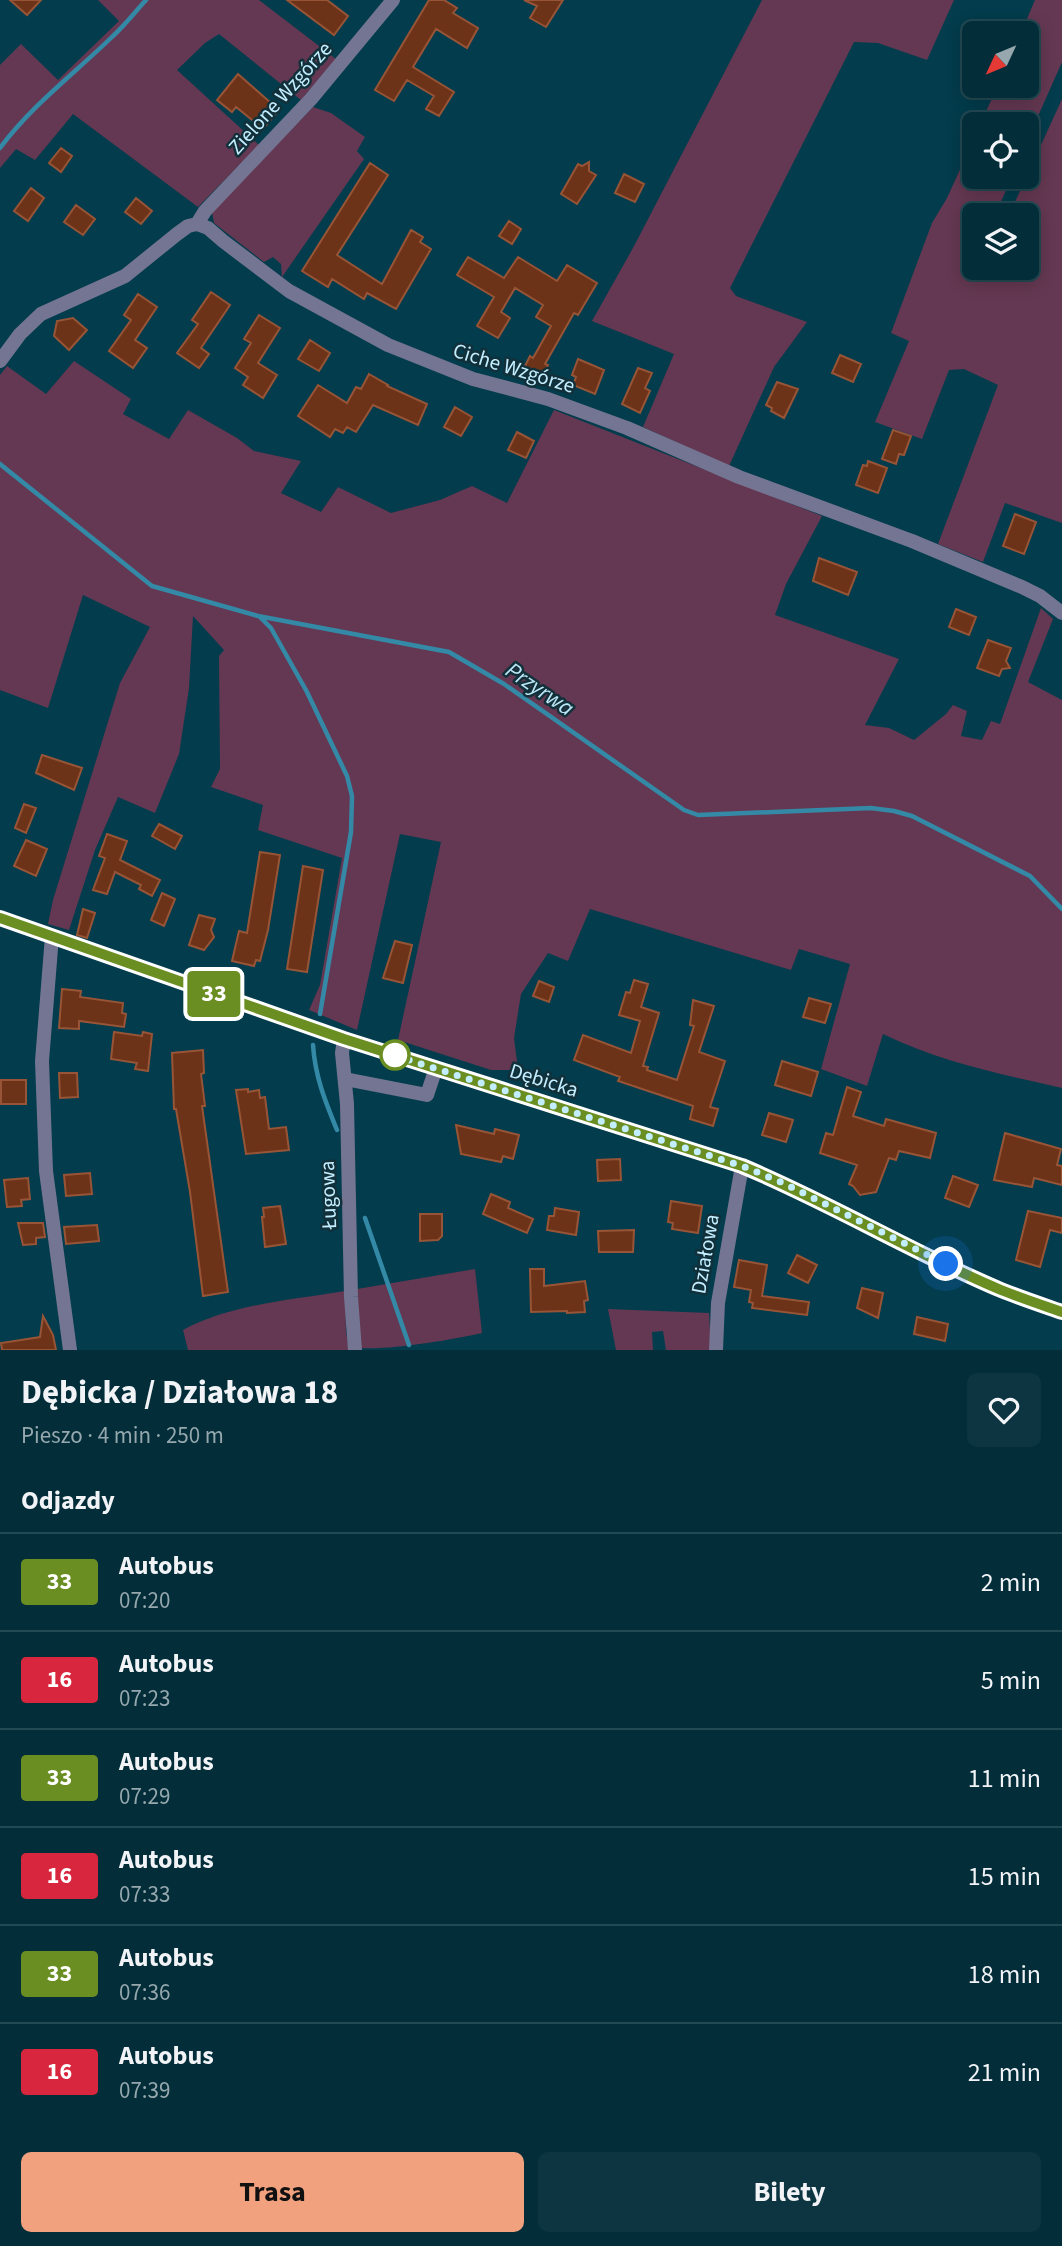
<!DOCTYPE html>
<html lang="pl">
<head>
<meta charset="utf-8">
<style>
	:root { --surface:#022d39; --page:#0c3541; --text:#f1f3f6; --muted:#96a8ae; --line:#234953; --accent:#f2a17e }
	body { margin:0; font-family:"Source Sans 3",sans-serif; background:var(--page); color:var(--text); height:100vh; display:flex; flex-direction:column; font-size:26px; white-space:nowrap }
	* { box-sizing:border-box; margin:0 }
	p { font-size:23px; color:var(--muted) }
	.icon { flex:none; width:38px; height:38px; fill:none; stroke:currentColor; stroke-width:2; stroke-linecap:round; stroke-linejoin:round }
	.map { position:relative; height:1350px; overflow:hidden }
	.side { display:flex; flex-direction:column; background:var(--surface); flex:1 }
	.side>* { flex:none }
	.badge { padding:0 14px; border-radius:5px; font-size:24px; line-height:46px }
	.needle { width:46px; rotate:226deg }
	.fabs { position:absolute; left:962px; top:21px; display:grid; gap:14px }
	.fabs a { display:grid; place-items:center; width:77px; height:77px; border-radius:10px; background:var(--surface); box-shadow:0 4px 18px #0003,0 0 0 2px var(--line); font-size:35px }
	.you { position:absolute; width:35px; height:35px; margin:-18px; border:5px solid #fff; border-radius:50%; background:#1a73e8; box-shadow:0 0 0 10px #1a73e833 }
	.map>.badge { position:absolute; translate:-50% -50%; box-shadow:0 0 0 4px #fff }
	h2 { padding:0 21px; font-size:26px; line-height:63px }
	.round { display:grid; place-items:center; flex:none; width:74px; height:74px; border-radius:10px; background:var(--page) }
	.head { display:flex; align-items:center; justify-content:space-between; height:119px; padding:0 21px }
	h1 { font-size:33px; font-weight:700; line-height:52px }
	.cta { display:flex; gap:14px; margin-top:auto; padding:14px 21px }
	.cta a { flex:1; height:80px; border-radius:10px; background:var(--accent); color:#111; font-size:28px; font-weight:700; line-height:80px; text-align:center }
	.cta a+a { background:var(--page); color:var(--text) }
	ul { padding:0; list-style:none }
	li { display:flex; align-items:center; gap:21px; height:98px; padding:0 21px; border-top:2px solid var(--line) }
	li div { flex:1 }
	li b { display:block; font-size:26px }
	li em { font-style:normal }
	li .badge { min-width:77px; font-weight:700; text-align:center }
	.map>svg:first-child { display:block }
	.green { fill:#643852 }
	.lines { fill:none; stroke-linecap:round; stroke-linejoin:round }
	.stream { stroke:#348aa6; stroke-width:4.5 }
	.building { fill:#6d3318; stroke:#975436; stroke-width:2 }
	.street { stroke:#747592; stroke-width:14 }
	.secondary { stroke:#9798c7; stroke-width:14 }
	.line-casing { stroke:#fff; stroke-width:16 }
	.line { stroke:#6b8e23; stroke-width:10 }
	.walk { stroke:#c3eeff; stroke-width:7; stroke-dasharray:0 12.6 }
	.stop-dot { fill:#fff; stroke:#6b8e23; stroke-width:3.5 }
	.labels { text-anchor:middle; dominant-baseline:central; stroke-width:5; stroke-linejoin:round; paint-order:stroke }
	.street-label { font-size:21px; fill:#c3eeff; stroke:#12303a }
	.water-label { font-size:23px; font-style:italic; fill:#bde7f7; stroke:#12303a }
</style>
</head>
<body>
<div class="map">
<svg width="1062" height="1350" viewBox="0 0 1062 1350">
	<rect width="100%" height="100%" fill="#033c4c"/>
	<path class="green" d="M98,0H259L336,59L301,100L219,34L205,43L177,70L259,145L198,207L73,114L35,160L16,149L0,168V65L21,44L58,80L119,21Z
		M762,0H954L927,60L878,43L854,42L730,288L736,296L807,322L774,367L729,466L643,427L674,354L592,321L633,248Z
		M1035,0H1062V62L1027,141V124H980L998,86H1027V33H1021Z
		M1062,99V523L1005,503L983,562L938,544L998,385L964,369L949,370L922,439L875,422L909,341L891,333L932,223L947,198L975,137V177H1012L995,215H975V268H1027V215H1009Z
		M313,107L331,113L365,137L357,151L364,159L282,277L281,264L273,257L264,262L214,223L212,212Z
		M74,361L131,399L123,414L169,439L188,410L237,438L254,451L301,461L281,493L321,512L338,487L391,513L440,500L472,486L507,503L554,410L822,516L786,584L775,615L899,659L865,725L889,728L914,740L946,714L953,705L967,711L961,736L982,740L991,721L1000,724L1041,608L1053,619L1028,682L1062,700V1088C1001,1074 940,1062 883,1034L867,1086L821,1069L850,964L799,949L791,970L590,909L568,961L548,953L521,994L514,1038L518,1070H491L398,1040L441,842L400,834L357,1030L309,1010L320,985L342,858L258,830L263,805L211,787L220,769L219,656L224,650L193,616L189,688L179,754L155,813L118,797L95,850L69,930L48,924L53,900L120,683L150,627L83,595L48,708L0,690V375L7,366L46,394Z
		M475,1269L482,1333C451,1340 391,1350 361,1348L357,1289Z
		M345,1291L346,1332L349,1350H188L183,1330C231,1304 292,1300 345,1291Z
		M608,1309L709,1313L711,1350H666L663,1331L652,1332L653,1350H616Z"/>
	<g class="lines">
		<path class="stream" d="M0,148C32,105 75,73 113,36C125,25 135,12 146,0
			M0,464L152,586L258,616L449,652L504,684L684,810L698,815L871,808L894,811L912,816L1030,876L1062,909
			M260,617L271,628L307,692L347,776L352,796L351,832L320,1014
			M313,1045C315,1076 325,1101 337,1130
			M365,1218L409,1345"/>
	</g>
	<path class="building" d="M10,0H41L27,15Z
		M287,0H327L348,16L334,35Z
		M429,0H444L457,8L453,13L478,28L467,48L436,29L413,67L454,92L439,116L426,109L434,96L407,80L394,101L375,90Z
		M524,0H563L546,27L530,18L537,6Z
		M238,74L279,110L263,129L236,107L232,112L217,100Z
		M61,148L72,156L61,172L49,163Z
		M589,162V171L596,175L577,204L561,194L578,164L582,166Z
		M370,163L388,175L337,255L382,284L411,230L423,237L420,242L431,249L396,309L367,293L364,299L332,279L328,287L302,271Z
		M624,174L644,184L635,202L615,193Z
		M31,188L44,198L28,221L14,211Z
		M136,198L152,211L141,224L125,212Z
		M76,205L95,219L83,235L64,222Z
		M509,221L521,229L512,244L499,236Z
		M468,257L504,278L518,257L557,281L567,265L597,283L578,315L574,313L545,364L548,365L542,377L524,368L530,356L533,358L551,326L536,317L543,305L515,288L501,312L510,318L498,338L477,326L494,297L457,275Z
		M211,292L230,305L201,348L209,354L199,368L177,353L198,324L192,320Z
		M138,294L157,307L135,340L147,348L133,368L109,351L131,320L124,315Z
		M259,315L280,328L258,363L277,375L263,398L243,385L248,377L235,368L251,343L244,339Z
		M73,318L87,330L69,350L54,336L57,321Z
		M310,340L330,353L319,371L298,359Z
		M840,355L861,364L853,382L832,373Z
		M578,359L604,370L595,394L573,385L576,377L572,375Z
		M638,368L652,373L645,388L650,391L640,413L622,404Z
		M369,374L388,385L387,386L427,404L418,425L373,405L356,432L347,427L343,433L335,429L330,437L298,416L318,385L347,403L356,387L361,389Z
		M777,382L798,389L784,418L771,411L772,408L766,405Z
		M455,407L472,417L461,436L444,427Z
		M893,430L911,436L904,455L899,454L896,464L882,459Z
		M517,432L534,441L526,458L508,450Z
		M868,461L887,468L878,493L856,485L863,465L867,466Z
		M1015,514L1036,522L1024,554L1003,546Z
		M819,558L857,572L848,595L813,581Z
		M956,609L976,617L969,635L949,627Z
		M988,640L1011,648L1006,661L1010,668L1002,669L999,676L977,668Z
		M42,755L82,768L74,790L36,773Z
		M24,804L36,808L26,833L15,828Z
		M159,824L182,836L175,849L152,836Z
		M107,834L127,841L120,860L160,880L152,896L139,889L141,885L115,872L107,894L93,890L105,858L99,856Z
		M26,840L47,849L36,876L14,866Z
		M260,852L280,855L268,930L260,961L256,960L254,966L232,961L239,931L247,933Z
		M303,866L323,870L307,972L287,969Z
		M162,893L175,899L164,926L151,920Z
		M83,909L95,913L87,938L77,935Z
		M199,915L215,919L211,930L214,937L204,950L189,945Z
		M395,941L412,945L403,983L383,978Z
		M634,980L648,984L641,1007L659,1013L643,1066L648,1067L647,1070L677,1080L694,1026L690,1025L693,1000L714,1006L699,1052L725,1061L710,1107L718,1109L713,1126L690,1119L693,1106L618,1081L620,1077L574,1060L583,1035L631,1053L640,1021L619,1015L626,992L630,993Z
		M539,981L554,987L549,1002L533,996Z
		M62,989L81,991L80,997L123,1003L122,1013L126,1014L124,1027L79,1021V1029L59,1028Z
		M809,998L831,1004L825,1023L803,1017Z
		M114,1032L142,1036L143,1032L152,1034L148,1071L135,1069L137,1063L111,1059Z
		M203,1050L204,1073L201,1074L205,1106H202L228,1292L203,1296L190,1192L176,1109H174L172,1053Z
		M782,1061L818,1072L811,1096L775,1085Z
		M59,1073H77L78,1097L60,1098Z
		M1,1080H26V1104H1Z
		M847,1087L861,1092L853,1116L884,1126L886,1119L936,1133L930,1158L899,1151L896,1160L889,1158L876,1192L860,1195L853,1186L849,1184L857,1165L820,1153L826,1133L833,1135Z
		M248,1089V1092L259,1090L260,1098L265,1097L269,1129L286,1127L289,1150L246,1154L236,1090Z
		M769,1113L793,1120L786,1142L762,1135Z
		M456,1125L494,1134L495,1129L519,1135L513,1159L503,1156L501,1162L461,1154Z
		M1005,1133L1061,1149L1057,1165L1062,1166V1185L1034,1178L1032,1187L994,1180Z
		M620,1159L621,1180L598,1181L597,1160Z
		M90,1173L92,1194L66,1196L64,1175Z
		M953,1176L978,1185L969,1207L945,1198Z
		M28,1178L30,1199L21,1200L22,1206L7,1207L4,1180Z
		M491,1194L510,1202L508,1208L533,1219L527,1233L483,1214Z
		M671,1201L702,1206L698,1233L672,1229L673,1223L668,1222Z
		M280,1206L286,1244L265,1247L262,1217H264L263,1208Z
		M555,1208L579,1212L576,1235L547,1230L549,1216H554Z
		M1028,1211L1062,1218V1233L1050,1230L1040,1267L1016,1260Z
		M420,1214H442V1236L438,1240L420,1241Z
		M18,1223H43L45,1237L36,1238V1244L23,1245Z
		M97,1225L99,1241L66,1244L64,1227Z
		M634,1230L633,1252H599L598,1231Z
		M797,1255L817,1265L808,1283L788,1273Z
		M739,1260L767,1265L762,1296L809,1302L807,1315L752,1308L753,1303L749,1302L751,1290L734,1287Z
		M530,1269H544V1286L585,1281L588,1300L584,1301L585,1312L567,1313V1311L531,1312Z
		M862,1288L883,1293L878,1318L857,1308Z
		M43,1316L53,1335L56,1350H2L1,1343L40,1337Z
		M917,1317L948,1324L945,1341L914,1334Z"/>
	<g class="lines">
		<path class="street" d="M197,224L205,211L311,99L393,0
			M0,361L20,334L41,314L125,276L177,234L188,226L197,224L208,228L223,241L289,291L388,345L473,379L548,399L627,428L739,477L912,541L1022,587L1040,596L1062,613
			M52,936L42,1061L46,1171L70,1350
			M344,1039L342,1053L347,1104L351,1297L355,1350
			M345,1079L427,1095L436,1068
			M716,1350L718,1303L742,1166"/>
		<path class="secondary" d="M0,918L344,1039L742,1166C831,1203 913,1252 1001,1290C1021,1298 1042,1305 1062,1312"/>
	</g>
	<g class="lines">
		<defs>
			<path id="line" d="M0,918L344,1039L742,1166C831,1203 913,1253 1001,1290C1021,1298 1042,1305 1062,1312"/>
		</defs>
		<use href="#line" class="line-casing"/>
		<use href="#line" class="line"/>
		<path class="walk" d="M395,1055L390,1054L742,1166L781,1182L946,1264"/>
	</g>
	<circle class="stop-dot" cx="395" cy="1055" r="14"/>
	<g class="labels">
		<g class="street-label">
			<text transform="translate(280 98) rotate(-48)">Zielone Wzgórze</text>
			<text transform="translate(514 368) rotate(17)">Ciche Wzgórze</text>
			<text transform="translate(544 1080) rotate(17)">Dębicka</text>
			<text transform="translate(328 1195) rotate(-92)">Ługowa</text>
			<text transform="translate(705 1254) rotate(-80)">Działowa</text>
		</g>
		<g class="water-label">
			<text transform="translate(540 689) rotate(34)">Przyrwa</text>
		</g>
	</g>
</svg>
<div class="fabs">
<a><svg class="needle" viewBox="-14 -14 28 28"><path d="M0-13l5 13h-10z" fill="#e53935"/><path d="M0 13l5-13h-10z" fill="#96a8ae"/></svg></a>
<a><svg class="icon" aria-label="locate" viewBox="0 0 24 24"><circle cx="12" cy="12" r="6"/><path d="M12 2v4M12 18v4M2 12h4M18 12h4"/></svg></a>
<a><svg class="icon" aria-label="layers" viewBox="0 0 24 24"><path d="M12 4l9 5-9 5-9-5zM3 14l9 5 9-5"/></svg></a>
</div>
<div class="you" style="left:946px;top:1264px"></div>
<b class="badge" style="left:214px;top:994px;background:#6b8e23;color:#fff">33</b>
</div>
<section class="side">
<div class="head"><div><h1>Dębicka / Działowa 18</h1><p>Pieszo · 4 min · 250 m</p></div><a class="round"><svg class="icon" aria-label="heart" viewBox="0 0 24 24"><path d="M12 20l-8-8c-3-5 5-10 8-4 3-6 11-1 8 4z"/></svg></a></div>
<h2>Odjazdy</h2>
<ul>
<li><span class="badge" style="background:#6b8e23;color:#fff">33</span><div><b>Autobus</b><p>07:20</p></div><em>2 min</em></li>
<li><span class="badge" style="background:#d7263d;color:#fff">16</span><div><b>Autobus</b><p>07:23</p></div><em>5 min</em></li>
<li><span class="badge" style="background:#6b8e23;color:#fff">33</span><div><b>Autobus</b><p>07:29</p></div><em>11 min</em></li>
<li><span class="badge" style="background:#d7263d;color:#fff">16</span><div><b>Autobus</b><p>07:33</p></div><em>15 min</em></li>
<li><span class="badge" style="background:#6b8e23;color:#fff">33</span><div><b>Autobus</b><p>07:36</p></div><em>18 min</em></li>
<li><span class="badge" style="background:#d7263d;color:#fff">16</span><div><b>Autobus</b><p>07:39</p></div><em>21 min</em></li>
</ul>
<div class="cta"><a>Trasa</a><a>Bilety</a></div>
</section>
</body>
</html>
